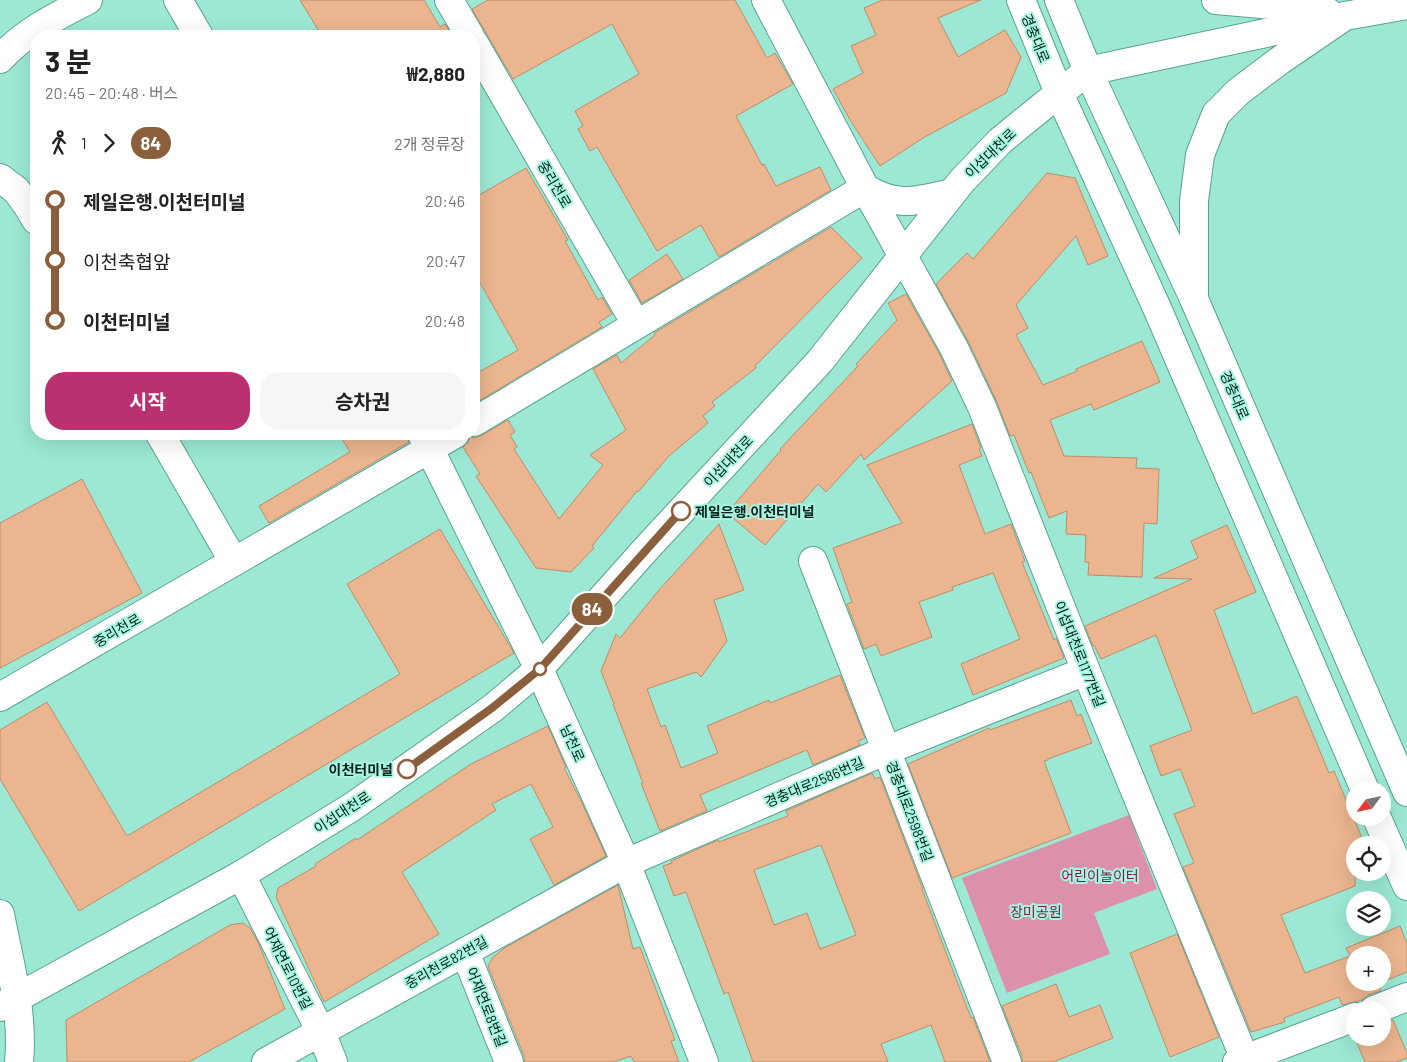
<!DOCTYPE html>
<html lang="ko">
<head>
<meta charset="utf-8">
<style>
	:root { --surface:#fff; --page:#f6f6f6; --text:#222; --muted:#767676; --accent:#b93170 }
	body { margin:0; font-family:Barlow,"Noto Sans KR",sans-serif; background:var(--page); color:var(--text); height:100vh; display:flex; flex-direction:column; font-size:19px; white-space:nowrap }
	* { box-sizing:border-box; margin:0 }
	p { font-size:16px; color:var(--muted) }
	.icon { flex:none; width:28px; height:28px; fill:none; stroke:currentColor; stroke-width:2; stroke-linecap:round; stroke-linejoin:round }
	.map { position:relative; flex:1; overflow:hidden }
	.panel { position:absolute; left:30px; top:30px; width:450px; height:410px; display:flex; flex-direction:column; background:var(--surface); border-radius:20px; box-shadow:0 5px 20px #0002 }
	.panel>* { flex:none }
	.badge { padding:0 10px; border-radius:16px; font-size:18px; line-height:32px }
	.needle { width:32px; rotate:237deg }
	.controls { position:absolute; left:1346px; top:781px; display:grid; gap:10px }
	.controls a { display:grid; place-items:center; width:45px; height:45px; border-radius:50%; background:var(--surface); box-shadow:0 5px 20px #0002; font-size:25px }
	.map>.badge { position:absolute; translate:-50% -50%; box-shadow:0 0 0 2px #fff }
	.legs { display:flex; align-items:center; gap:8px; height:55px; padding:0 15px; font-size:16px }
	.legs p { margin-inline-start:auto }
	.overview { display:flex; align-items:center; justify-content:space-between; height:85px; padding:0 15px }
	h1 { font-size:28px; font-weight:700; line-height:38px }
	.cta { display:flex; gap:10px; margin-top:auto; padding:10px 15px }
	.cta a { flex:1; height:58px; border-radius:20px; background:var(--accent); color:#fff; font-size:20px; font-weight:700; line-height:58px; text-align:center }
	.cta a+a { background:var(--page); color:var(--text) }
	ul { padding:0 15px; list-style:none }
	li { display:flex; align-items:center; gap:18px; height:60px; font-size:19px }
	li i { display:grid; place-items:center; width:8px; height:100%; margin:0 6px; background:currentColor }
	li i::after { content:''; width:12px; height:12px; margin:-6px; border:4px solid; border-radius:50%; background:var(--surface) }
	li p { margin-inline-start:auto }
	li:first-child i { background:linear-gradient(#0000 50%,currentColor 0) }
	li:last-child i { background:linear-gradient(currentColor 50%,#0000 0) }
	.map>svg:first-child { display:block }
	.green { fill:#dd90ab }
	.building { fill:#eab58f; stroke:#be8c67; fill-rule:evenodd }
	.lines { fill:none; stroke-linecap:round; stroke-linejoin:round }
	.minor-casing { stroke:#58a392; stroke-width:30 }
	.major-casing { stroke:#58a392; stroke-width:30 }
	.minor { stroke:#fff; stroke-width:28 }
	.major { stroke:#fff; stroke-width:28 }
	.line-1-casing { stroke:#fff; stroke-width:11 }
	.line-1 { stroke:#8b5e3c; stroke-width:8 }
	.stop-1-dot { fill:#fff; stroke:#8b5e3c; stroke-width:2.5 }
	.labels { text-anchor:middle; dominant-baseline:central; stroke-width:4; stroke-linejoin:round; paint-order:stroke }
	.street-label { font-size:14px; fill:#00201a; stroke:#a9f5e2 }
	.stop-label { font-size:14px; font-weight:bold; fill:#00201a; stroke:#a9f5e2; text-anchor:start }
	.park-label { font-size:14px; fill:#781c46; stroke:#a9f5e2 }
</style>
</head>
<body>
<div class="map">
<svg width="1407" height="1062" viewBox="0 0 1407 1062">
	<rect width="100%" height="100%" fill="#9ce8d5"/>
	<path class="green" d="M1129,815L1157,889L1094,913L1110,954L1007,993L962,878Z"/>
	<path class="building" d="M300,0H424L440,27L445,24L452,36H322Z
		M488,0H735L767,58L775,53L793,84L736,116L762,165L764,164L776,186L820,167L831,190L719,257L701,225L657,251L597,147L590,151L578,129L583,126L575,111L639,74L612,24L513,79L472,9Z
		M882,0H981L938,18L958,57L1005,30L1021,57L1006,93L923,138L880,166L850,120L833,89L863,73L851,46L876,35L864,8Z
		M526,168L568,240L565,241L598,300L602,297L612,314L599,322L602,327L474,404V363L479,372L518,350L474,272V198Z
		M1047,173L1075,178L1108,256L1088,265L1076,236L1016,305L1028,328L1016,335L1043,385L1077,371L1076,369L1142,341L1160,382L1094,410L1091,404L1050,420L1064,456L1137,458L1136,468L1159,469L1157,524L1144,523L1142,577L1088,575L1089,562H1085L1086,535L1066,534L1067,511L1049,518L1031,472L1029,473L1014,435L1010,436L996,400L968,341L936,284L967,253L973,259Z
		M831,227L862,258L755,366L756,368L712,402L715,406L703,416L708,423L669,456L638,492L637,491L592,546L594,548L571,572L536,568L476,476L480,474L463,447L468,442L470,437L475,438L482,435L508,420L515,432L510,435L517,447L514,449L559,519L603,465L590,455L626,430L593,369L617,355L621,363L655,335L654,333Z
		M667,254L683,279L642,303L629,280Z
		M906,294L940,355L952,381L864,460L861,454L826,492L818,484L765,545L727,513L781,450L780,449L858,366L856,364L897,320L888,303Z
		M972,424L981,448L979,449L982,456L959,465L985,534L1011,524L1025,561L1022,562L1054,640L1056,638L1064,658L973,695L961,664L1020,639L993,573L952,587L953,590L919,602L932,637L881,656L876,644L864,649L847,604L852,602L833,548L902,523L867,465Z
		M339,434H406L409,442L269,523L259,506L350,452Z
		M82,479L142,593L0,668V523Z
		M719,524L744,590L714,600L727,641L701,677L696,672L647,689L661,727L665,725L681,768L718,753L707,726L769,700L770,703L840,675L865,738L858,741L860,745L813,765L807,750L700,795L707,811L660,831L641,783H643L613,704H614L601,671L616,634L620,638L659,590Z
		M1227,525L1256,592L1214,610L1253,714L1297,696L1329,773L1334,771L1362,838L1355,841V886L1281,915L1305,973L1350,956L1346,948L1400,926L1407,944V972L1382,982V955H1355V982H1381L1378,984L1381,991L1368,995L1362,1000L1342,1005L1339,997L1284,1018L1285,1022L1251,1032L1183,867L1194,863L1174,814L1195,806L1180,769L1161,776L1150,746L1192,730L1156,635L1101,659L1094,645L1093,646L1085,626L1192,579L1154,578L1198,558L1191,541Z
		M440,529L514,653L79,911L0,779V730L47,702L127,836L400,674L347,584Z
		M1071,700L1077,716L1081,714L1092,743L1048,759V760L1044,761L1071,833L952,878L908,764L989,728L990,730Z
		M548,726L566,767L564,768L582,803L606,856L554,885L530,839L553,827L531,784L492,804L496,810L402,872L439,934L324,1002L276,897L278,888L316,866L315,864L356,838L357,840L471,764Z
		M872,773L875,779L880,777L923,889H922L956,979L971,1018L973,1017L990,1062H945L931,1025L881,1044L888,1062H753L728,992L724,994L686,892L674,896L663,866L672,863L671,861L718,840L719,842L788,816L786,811ZM821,845L856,935L820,949L807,913L774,925L754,870Z
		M618,885L633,949L640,947L675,1040L671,1041L679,1062H634L631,1056L613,1062H524V1056L488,966L493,957L506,947Z
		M243,923L250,928L258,942L285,1009L189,1062H67L66,1020L230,925Z
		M1177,934L1219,1037L1170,1057L1130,953Z
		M1056,984L1069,1017L1100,1005L1113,1038L1053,1062H1022V1056L1002,1006Z
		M1393,1020L1407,1053V1058L1396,1062H1365L1355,1038H1382V1024Z"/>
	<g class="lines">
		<defs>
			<path id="minor" d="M178,0L199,36
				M449,0L470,36
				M766,0L865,188L954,348L982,407L1086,671L1246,1062
				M1216,0L1273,5L1329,13
				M474,43L636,324
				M0,59C24,32 57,16 88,0
				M1088,71L1345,16L1407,5
				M0,178L16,190L27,205L36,220
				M865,188C897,208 917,201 952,193
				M1194,299V201L1200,155L1216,114L1238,92L1279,61L1345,16
				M474,422L865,188
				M160,434L234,562
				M422,434L539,669L626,863L704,1062
				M813,561L1007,1062
				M0,697L455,434
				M241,875L321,1032L333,1062
				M0,914C9,962 24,1013 19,1062
				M465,952L509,1062
				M1374,1010L1407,997
				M266,1062L626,863L887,750L1086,671
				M1237,1062L1355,1017"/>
			<path id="major" d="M1021,0L1059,93L1157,308L1365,790
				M1059,0L1088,71L1194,299L1407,792
				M1377,818L1407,886
				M0,1007L241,875L352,807L493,708L539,669L646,549L820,361L961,182L1000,141L1043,106L1088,71"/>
		</defs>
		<use href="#minor" class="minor-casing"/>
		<use href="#major" class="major-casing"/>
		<use href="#minor" class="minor"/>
		<use href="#major" class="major"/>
	</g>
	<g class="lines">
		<defs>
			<path id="line-1" d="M407,769L492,708L540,669L681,511"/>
		</defs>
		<use href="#line-1" class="line-1-casing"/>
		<use href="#line-1" class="line-1"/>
	</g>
	<g class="stop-1-dot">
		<circle cx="681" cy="511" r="9"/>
		<circle cx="540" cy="669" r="6"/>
		<circle cx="407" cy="769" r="9"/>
	</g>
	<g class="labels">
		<g class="street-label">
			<text transform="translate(1036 38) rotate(68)">경충대로</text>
			<text transform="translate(990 153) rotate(-44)">이섭대천로</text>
			<text transform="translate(555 184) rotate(60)">중리천로</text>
			<text transform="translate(1235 395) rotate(67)">경충대로</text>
			<text transform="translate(728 461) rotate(-47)">이섭대천로</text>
			<text transform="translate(117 630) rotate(-30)">중리천로</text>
			<text transform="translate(1080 654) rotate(68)">이섭대천로1177번길</text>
			<text transform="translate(573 743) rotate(66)">남천로</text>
			<text transform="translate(814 782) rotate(-23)">경충대로2586번길</text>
			<text transform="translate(910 811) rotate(69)">경충대로2598번길</text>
			<text transform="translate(342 812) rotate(-33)">이섭대천로</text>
			<text transform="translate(446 962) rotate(-29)">중리천로82번길</text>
			<text transform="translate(288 968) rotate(63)">어재연로10번길</text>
			<text transform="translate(487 1007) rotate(68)">어재연로8번길</text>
		</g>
		<g class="stop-label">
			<text x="695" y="511">제일은행.이천터미널</text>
			<text x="393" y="769" text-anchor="end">이천터미널</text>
		</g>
		<g class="park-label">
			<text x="1100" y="875">어린이놀이터</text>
			<text x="1036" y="911">장미공원</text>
		</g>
	</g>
</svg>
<div class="controls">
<a><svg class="needle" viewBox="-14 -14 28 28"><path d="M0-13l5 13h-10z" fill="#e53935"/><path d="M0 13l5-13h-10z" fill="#767676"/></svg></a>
<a><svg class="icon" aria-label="locate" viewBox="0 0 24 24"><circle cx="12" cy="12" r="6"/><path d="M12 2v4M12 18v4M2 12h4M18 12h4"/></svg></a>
<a><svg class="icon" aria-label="layers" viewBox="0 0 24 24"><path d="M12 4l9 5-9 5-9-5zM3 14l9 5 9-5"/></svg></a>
<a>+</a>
<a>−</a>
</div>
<b class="badge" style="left:592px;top:609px;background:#8b5e3c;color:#fff">84</b>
<section class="panel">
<div class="overview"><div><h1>3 분</h1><p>20:45 – 20:48 · 버스</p></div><b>₩2,880</b></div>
<div class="legs"><svg class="icon" aria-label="walk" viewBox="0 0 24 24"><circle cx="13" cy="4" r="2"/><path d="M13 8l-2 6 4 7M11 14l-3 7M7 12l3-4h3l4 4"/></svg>1<svg class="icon" aria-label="forward" viewBox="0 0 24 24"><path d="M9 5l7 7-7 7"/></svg><b class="badge" style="background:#8b5e3c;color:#fff">84</b><p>2개 정류장</p></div>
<ul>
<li><i style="color:#8b5e3c"></i><b>제일은행.이천터미널</b><p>20:46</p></li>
<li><i style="color:#8b5e3c"></i><span>이천축협앞</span><p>20:47</p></li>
<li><i style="color:#8b5e3c"></i><b>이천터미널</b><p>20:48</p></li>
</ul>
<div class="cta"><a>시작</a><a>승차권</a></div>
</section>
</div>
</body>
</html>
